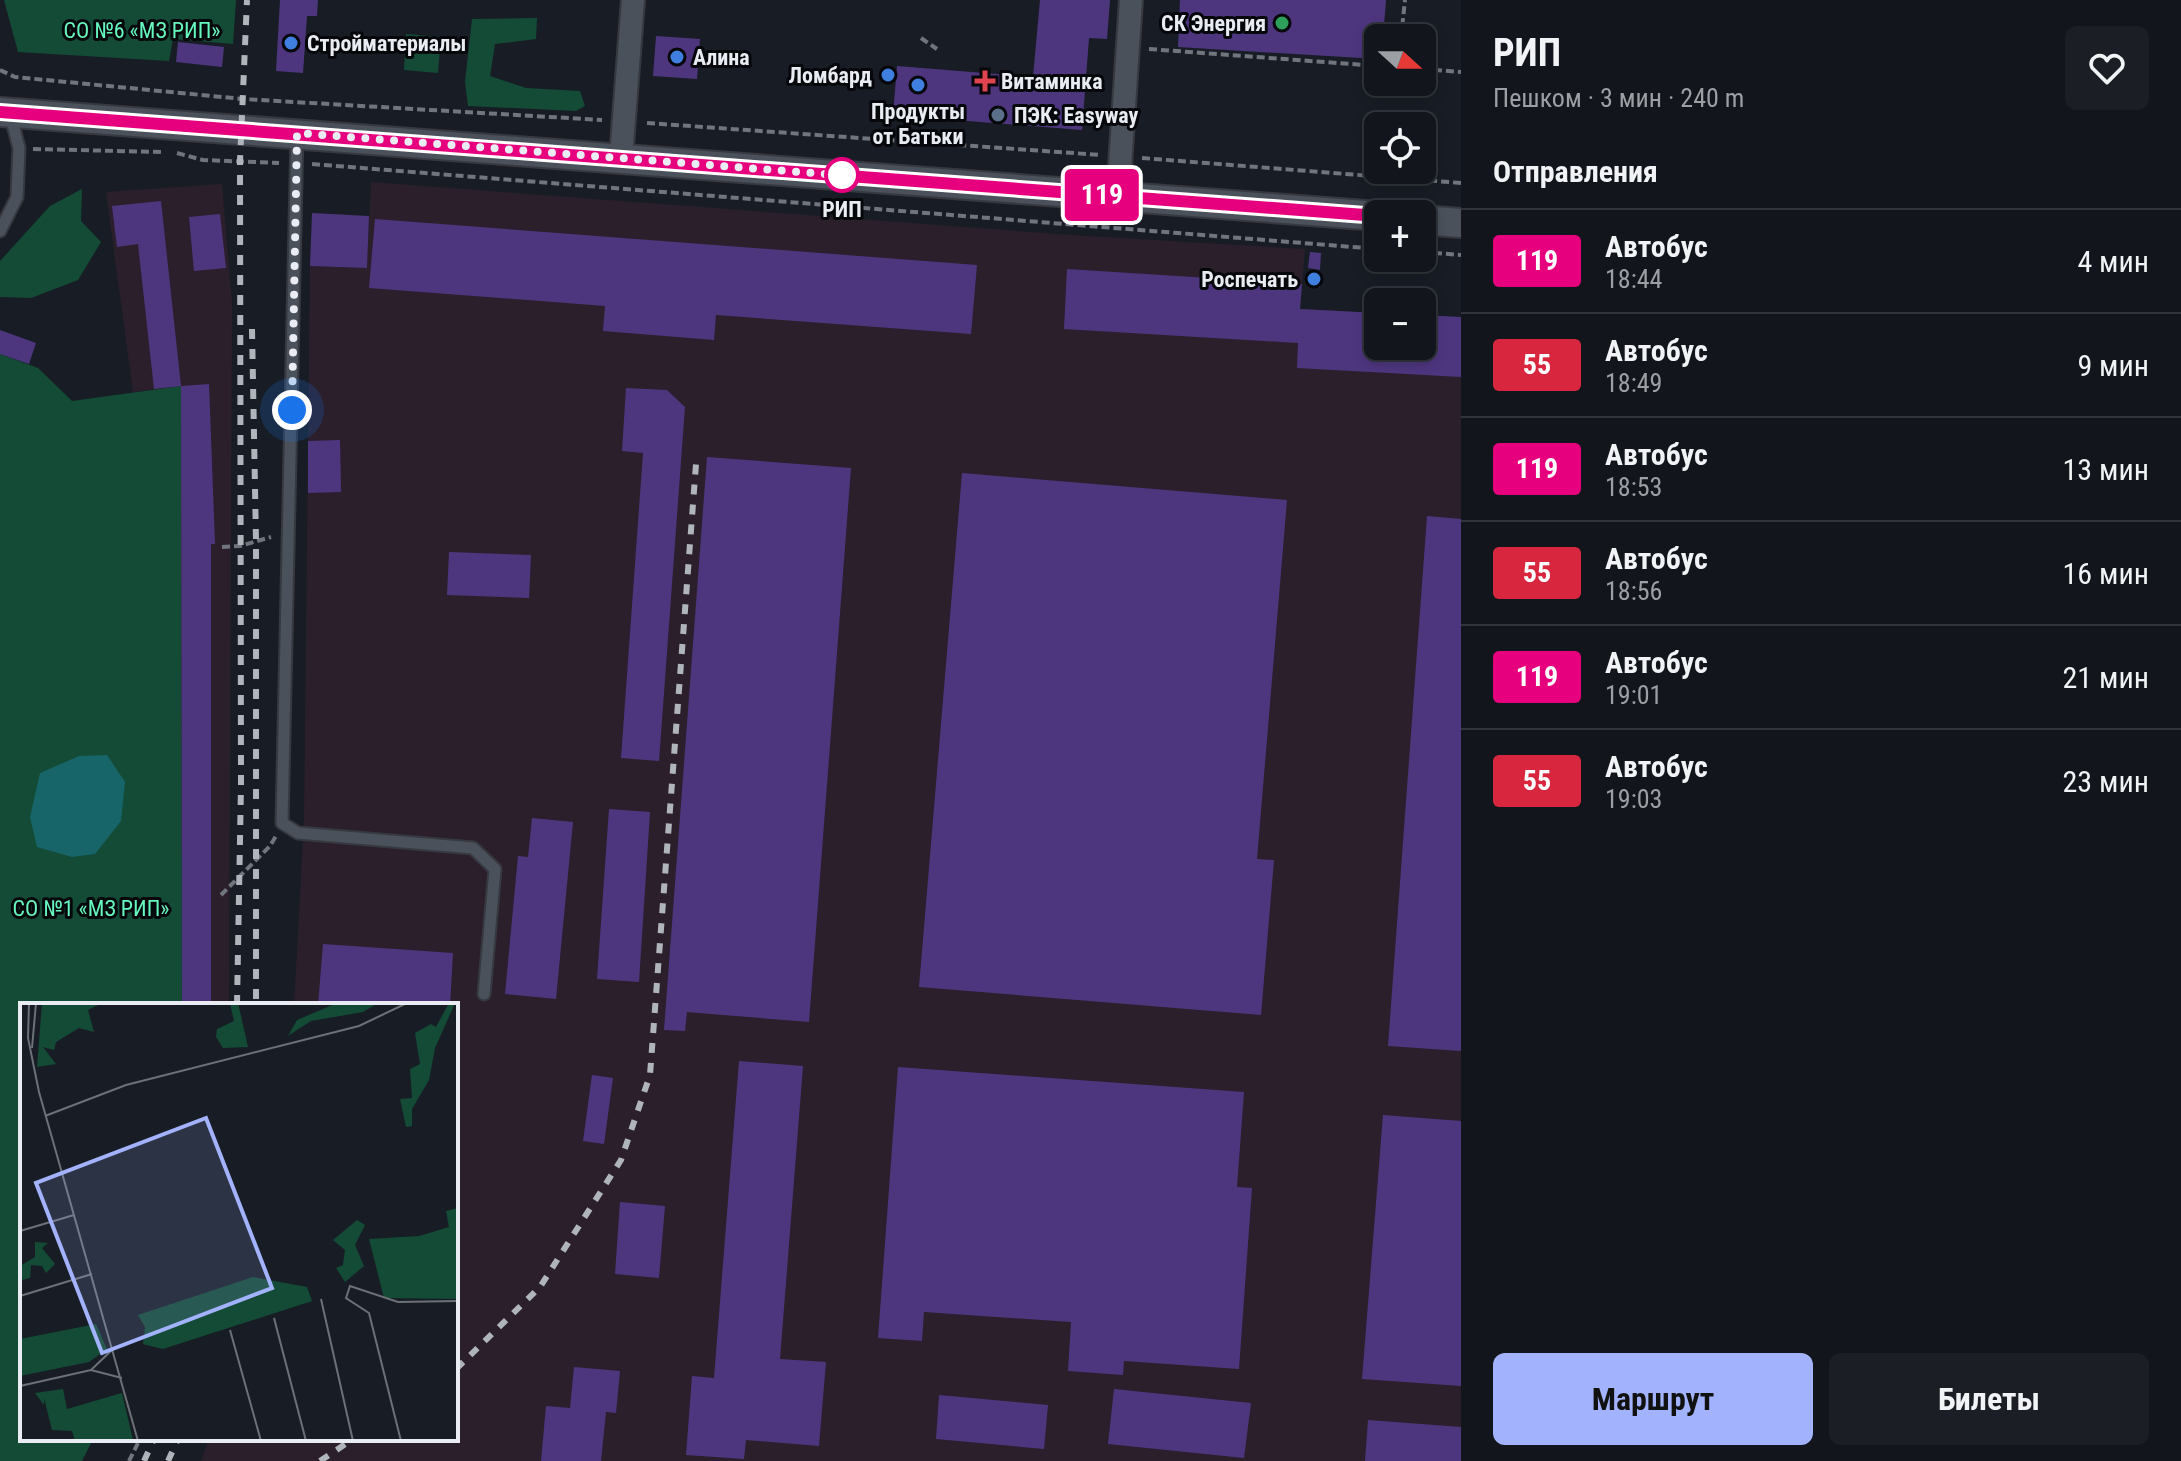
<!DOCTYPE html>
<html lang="ru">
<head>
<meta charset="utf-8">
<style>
	:root { --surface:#12161c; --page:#1b1f25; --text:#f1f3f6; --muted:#9c9fa3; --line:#31353b; --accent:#a3b2fd }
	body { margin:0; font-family:"Roboto Condensed",sans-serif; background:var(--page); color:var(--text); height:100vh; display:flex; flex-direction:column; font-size:30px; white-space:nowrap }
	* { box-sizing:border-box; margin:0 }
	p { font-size:26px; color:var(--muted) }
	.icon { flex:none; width:44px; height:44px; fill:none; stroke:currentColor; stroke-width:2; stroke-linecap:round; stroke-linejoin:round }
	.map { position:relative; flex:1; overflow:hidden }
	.sheet { display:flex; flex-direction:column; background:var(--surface); width:720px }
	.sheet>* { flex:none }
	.badge { padding:0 16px; border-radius:6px; font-size:28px; line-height:52px }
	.needle { width:52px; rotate:111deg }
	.buttons { position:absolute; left:1364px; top:24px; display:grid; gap:16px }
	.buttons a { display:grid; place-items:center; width:72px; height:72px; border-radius:12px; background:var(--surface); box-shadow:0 4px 12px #0003,0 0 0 2px var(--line); font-size:40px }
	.you { position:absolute; width:40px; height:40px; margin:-20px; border:6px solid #fff; border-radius:50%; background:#1a73e8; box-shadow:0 0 0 12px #1a73e833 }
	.map>.badge { position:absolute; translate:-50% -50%; box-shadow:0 0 0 4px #fff }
	h2 { padding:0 32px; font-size:30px; line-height:72px }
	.round { display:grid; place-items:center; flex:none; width:84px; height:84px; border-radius:12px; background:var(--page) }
	.summary { display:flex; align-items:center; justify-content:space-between; height:136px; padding:0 32px }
	h1 { font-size:38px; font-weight:700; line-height:60px }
	.action { display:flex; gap:16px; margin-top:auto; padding:16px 32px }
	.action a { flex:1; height:92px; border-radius:12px; background:var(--accent); color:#111; font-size:32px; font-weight:700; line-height:92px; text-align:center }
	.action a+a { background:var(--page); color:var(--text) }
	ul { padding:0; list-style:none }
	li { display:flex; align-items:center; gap:24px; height:104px; padding:0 32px; border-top:2px solid var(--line) }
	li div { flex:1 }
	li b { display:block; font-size:30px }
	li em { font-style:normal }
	li .badge { min-width:88px; font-weight:700; text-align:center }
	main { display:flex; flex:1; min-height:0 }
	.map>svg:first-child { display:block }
	.industrial { fill:#2b1f2c }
	.green { fill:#134b36 }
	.water { fill:#176569 }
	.building { fill:#4e367f }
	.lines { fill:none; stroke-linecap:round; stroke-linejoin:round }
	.service-casing { stroke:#363a40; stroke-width:15 }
	.minor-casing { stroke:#363a40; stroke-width:26 }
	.tertiary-casing { stroke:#363a40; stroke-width:32 }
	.path { stroke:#71757d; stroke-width:4; stroke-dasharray:8 4; stroke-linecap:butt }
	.service { stroke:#4a515a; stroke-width:11 }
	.minor { stroke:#4a515a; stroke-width:22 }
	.tertiary { stroke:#4a515a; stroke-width:28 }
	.rail { stroke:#b0b5bb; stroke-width:6; stroke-dasharray:10 10; stroke-linecap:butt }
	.line-casing { stroke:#fff; stroke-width:18 }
	.line { stroke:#e6007e; stroke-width:12 }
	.walk { stroke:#e9edf3; stroke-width:8; stroke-dasharray:0 14.4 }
	.leisure-dot { fill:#2e9e5b; stroke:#06070b; stroke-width:3 }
	.shop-dot { fill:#3f7fe0; stroke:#06070b; stroke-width:3 }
	.health-dot { fill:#e0444e; stroke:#06070b; stroke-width:3 }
	.service-dot { fill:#5c6f8a; stroke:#06070b; stroke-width:3 }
	.stop-dot { fill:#fff; stroke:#e6007e; stroke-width:4 }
	.labels { text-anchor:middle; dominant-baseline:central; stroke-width:6; stroke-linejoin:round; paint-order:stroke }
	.poi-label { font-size:22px; font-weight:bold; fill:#e9edf3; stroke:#06070b; text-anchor:start }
	.park-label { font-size:22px; fill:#66f7bf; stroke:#06070b }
	.stop-label { font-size:22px; font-weight:bold; fill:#e9edf3; stroke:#06070b }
	.inset-road { fill:none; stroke:#6c7077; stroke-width:2 }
	.view { fill:#a3b2fd; fill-opacity:0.15; stroke:#a3b2fd; stroke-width:4 }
	.inset-edge { fill:none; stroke:#e9edf3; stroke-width:4 }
</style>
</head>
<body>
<main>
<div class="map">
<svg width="1461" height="1461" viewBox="0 0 1461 1461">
	<rect width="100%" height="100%" fill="#181d25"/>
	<path class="industrial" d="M371,182L1070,235L1305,249L1300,309L1378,313V346H1422L1461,317V1461H201L209,1439H456V1005H294L304,822L310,266L367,268Z
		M222,184L232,303L229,1005H182L181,386L133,392L106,192Z"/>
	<path class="green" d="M4,0H236L233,44L173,39L169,61L18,52Z
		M537,18L536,39L495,44L490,76L526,88L580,91L585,106L576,111L468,106L465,82L472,19Z
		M406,34L441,37L438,73L404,70Z
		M82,189L81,221L101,242L78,280L31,298L0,297V261L50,206Z
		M0,354L38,368L72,401L181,386L182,1005H22V1439H93L82,1461H0Z"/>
	<path class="water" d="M107,755L125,782L121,821L95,854L72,857L37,847L30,817L40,773L79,756Z"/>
	<path class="building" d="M280,0H318L317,16H307L303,73L276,71Z
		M1040,0H1110L1107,39L1089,38L1082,130L893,115L897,66L1033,77Z
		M1180,0H1386L1383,38H1378V59L1178,47Z
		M656,36L700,39L697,79L653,76Z
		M178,42L224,47L222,67L176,62Z
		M161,201L181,386L154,389L138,244L117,247L112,206Z
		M312,213L369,216L367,268L310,266Z
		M220,214L226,268L194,271L189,217Z
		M375,219L977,265L971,334L716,315L714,340L603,331L605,306L369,288Z
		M1310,252L1321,253L1320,270L1308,268Z
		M1067,269L1302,284L1300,309L1378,313V346H1422V315L1461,317V377L1297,368L1298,343L1064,329Z
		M1308,272L1321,273L1320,287L1307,286Z
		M0,330L36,343L29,364L0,354Z
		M209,384L215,544H211V1005H182L181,386Z
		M626,388L667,390L685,407L659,761L621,758L643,453L622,451Z
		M340,440L341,492L308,493V441Z
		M707,457L851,468L809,1022L687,1012L685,1031L664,1030Z
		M962,473L1287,500L1257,859L1274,860L1261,1015L919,987Z
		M1427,516L1461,519V1051L1388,1046Z
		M449,552L531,555L529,598L447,595Z
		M609,809L650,812L639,982L597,979Z
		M532,818L573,822L556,999L505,994L518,856L528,857Z
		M323,944L453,953L450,1005H318Z
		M739,1061L803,1066L780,1359L826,1362L819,1446L746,1440L744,1459L686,1455L692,1376L714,1378Z
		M898,1067L1244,1092L1237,1187L1252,1188L1239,1369L1124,1361L1123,1375L1068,1371L1071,1322L924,1312L922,1341L878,1338Z
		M592,1075L613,1078L604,1144L583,1141Z
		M1383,1115L1461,1121V1386L1362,1379Z
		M620,1202L665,1206L659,1278L615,1274Z
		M574,1367L620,1371L616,1413L606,1412L601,1461H541L546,1406L570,1408Z
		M1114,1389L1251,1403L1244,1458L1108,1444Z
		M939,1395L1048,1405L1044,1449L936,1439Z
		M1368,1420L1461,1427V1461H1365Z"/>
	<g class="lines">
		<defs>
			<path id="service" d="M297,134L282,823L298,833L473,848L495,869L484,994
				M0,231L17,197L19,148L10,113"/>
			<path id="minor" d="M621,158L633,0
				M1118,196L1131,0"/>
			<path id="tertiary" d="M0,112L1378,216
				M1422,220L1461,223"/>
		</defs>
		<use href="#service" class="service-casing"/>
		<use href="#minor" class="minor-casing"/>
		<use href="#tertiary" class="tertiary-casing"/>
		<path class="path" d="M921,38L937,49
			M1401,38L1405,0
			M1149,49L1378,66
			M1422,69L1461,72
			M0,70L15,77L243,99L602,120
			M647,123L1101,155
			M33,149L161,152
			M177,153L203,160L279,163
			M1142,158L1461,183
			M312,164L1378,249
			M1422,252L1461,255
			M222,547L240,546L271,537
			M221,895L270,846L276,836
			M129,1461L140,1439"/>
		<use href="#service" class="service"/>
		<use href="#minor" class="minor"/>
		<use href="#tertiary" class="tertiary"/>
		<path class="rail" d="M252,329L256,541V1005
			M237,1005L241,785L240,161L247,0
			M456,1369L540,1287L621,1160L650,1075L696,464
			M144,1461L154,1439
			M168,1461L178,1439
			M320,1461L353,1439"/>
	</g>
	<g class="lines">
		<defs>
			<path id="line" d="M0,112L1378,216"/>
		</defs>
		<use href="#line" class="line-casing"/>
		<use href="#line" class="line"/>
		<path class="walk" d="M292,410L297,133L851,176L842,175"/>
	</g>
	<circle class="leisure-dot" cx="1282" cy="23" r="8"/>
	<g class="shop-dot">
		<circle cx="291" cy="43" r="8"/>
		<circle cx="677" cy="57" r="8"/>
		<circle cx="888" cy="75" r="8"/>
		<circle cx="918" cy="85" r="8"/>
		<circle cx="1314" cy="279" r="8"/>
	</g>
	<path class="health-dot" d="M981 69h8v8h8v8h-8v8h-8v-8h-8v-8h8z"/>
	<circle class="service-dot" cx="998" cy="115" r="8"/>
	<circle class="stop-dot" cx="842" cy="175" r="16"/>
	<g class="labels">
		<g class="poi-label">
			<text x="1266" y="23" text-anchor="end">СК Энергия</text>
			<text x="307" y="43">Стройматериалы</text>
			<text x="693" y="57">Алина</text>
			<text x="872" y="75" text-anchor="end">Ломбард</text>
			<text x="1001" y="81">Витаминка</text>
			<text x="918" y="111" text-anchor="middle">Продукты<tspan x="918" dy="25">от Батьки</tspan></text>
			<text x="1014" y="115">ПЭК: Easyway</text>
			<text x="1298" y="279" text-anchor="end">Роспечать</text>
		</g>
		<g class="park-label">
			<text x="142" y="30">СО №6 «МЗ РИП»</text>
			<text x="91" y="908">СО №1 «МЗ РИП»</text>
		</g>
		<g class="stop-label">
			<text x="842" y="209">РИП</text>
		</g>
	</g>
	<g transform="translate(20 1003)">
		<rect width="438" height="438" fill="#181d25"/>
		<path d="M22,0H82L68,7L74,29L59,25L36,39L34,47L23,44L36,61L17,64ZM210,0H218L228,44L203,45L196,34L197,26L214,18ZM317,0H358L343,9L291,18L268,33L277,17ZM429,0H435L415,45L409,77L392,106V123L386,124L380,96L392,95L390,66L400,61L395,30L411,21L416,24ZM438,205V296L364,295L349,236L399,233L429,224L426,208ZM337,217L345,222L335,242L344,263L325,279L316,265L323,262L325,247L313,237ZM15,239L28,240L22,245L35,261L26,270L22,263L11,262L10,275L2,277L0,263L15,254ZM233,274L287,284L292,298L143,346L123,341L125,324L118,312ZM76,321L87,346L69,359L0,373V336ZM43,386L47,406L102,390L113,437L55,438L52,428L32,427L24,395V402L15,390Z" fill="#134b36"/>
		<path class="inset-road" d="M9,0L8,35L19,89L118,438M12,45L16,0M25,113L106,82L339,23L387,0M0,228L54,212M0,293L72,271M301,296L333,438M254,315L286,438M210,327L241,438M71,367L94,345M0,383L71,367L102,375M381,438L349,310L326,295L330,283L378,299L438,298"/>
		<path class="view" d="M186,115L252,285L82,350L16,180Z"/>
		<rect width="438" height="438" class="inset-edge"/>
	</g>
</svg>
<div class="buttons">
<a><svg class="needle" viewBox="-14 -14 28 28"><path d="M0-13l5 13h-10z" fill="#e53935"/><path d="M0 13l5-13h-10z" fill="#9c9fa3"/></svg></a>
<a><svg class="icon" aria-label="locate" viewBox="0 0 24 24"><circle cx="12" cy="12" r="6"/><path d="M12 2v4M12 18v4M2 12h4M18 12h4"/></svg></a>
<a>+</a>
<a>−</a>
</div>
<div class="you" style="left:292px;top:410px"></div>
<b class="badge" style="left:1102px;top:195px;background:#e6007e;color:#fff">119</b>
</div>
<section class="sheet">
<div class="summary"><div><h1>РИП</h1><p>Пешком · 3 мин · 240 m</p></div><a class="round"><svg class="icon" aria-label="heart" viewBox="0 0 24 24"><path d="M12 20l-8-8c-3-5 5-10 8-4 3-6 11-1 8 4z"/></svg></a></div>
<h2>Отправления</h2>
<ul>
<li><span class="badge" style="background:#e6007e;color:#fff">119</span><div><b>Автобус</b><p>18:44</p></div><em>4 мин</em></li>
<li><span class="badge" style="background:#d7263d;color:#fff">55</span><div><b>Автобус</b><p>18:49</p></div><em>9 мин</em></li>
<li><span class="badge" style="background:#e6007e;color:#fff">119</span><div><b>Автобус</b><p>18:53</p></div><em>13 мин</em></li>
<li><span class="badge" style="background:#d7263d;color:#fff">55</span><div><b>Автобус</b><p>18:56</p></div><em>16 мин</em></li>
<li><span class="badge" style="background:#e6007e;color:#fff">119</span><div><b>Автобус</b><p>19:01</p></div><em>21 мин</em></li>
<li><span class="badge" style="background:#d7263d;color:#fff">55</span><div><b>Автобус</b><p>19:03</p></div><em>23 мин</em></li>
</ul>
<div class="action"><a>Маршрут</a><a>Билеты</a></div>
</section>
</main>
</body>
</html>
